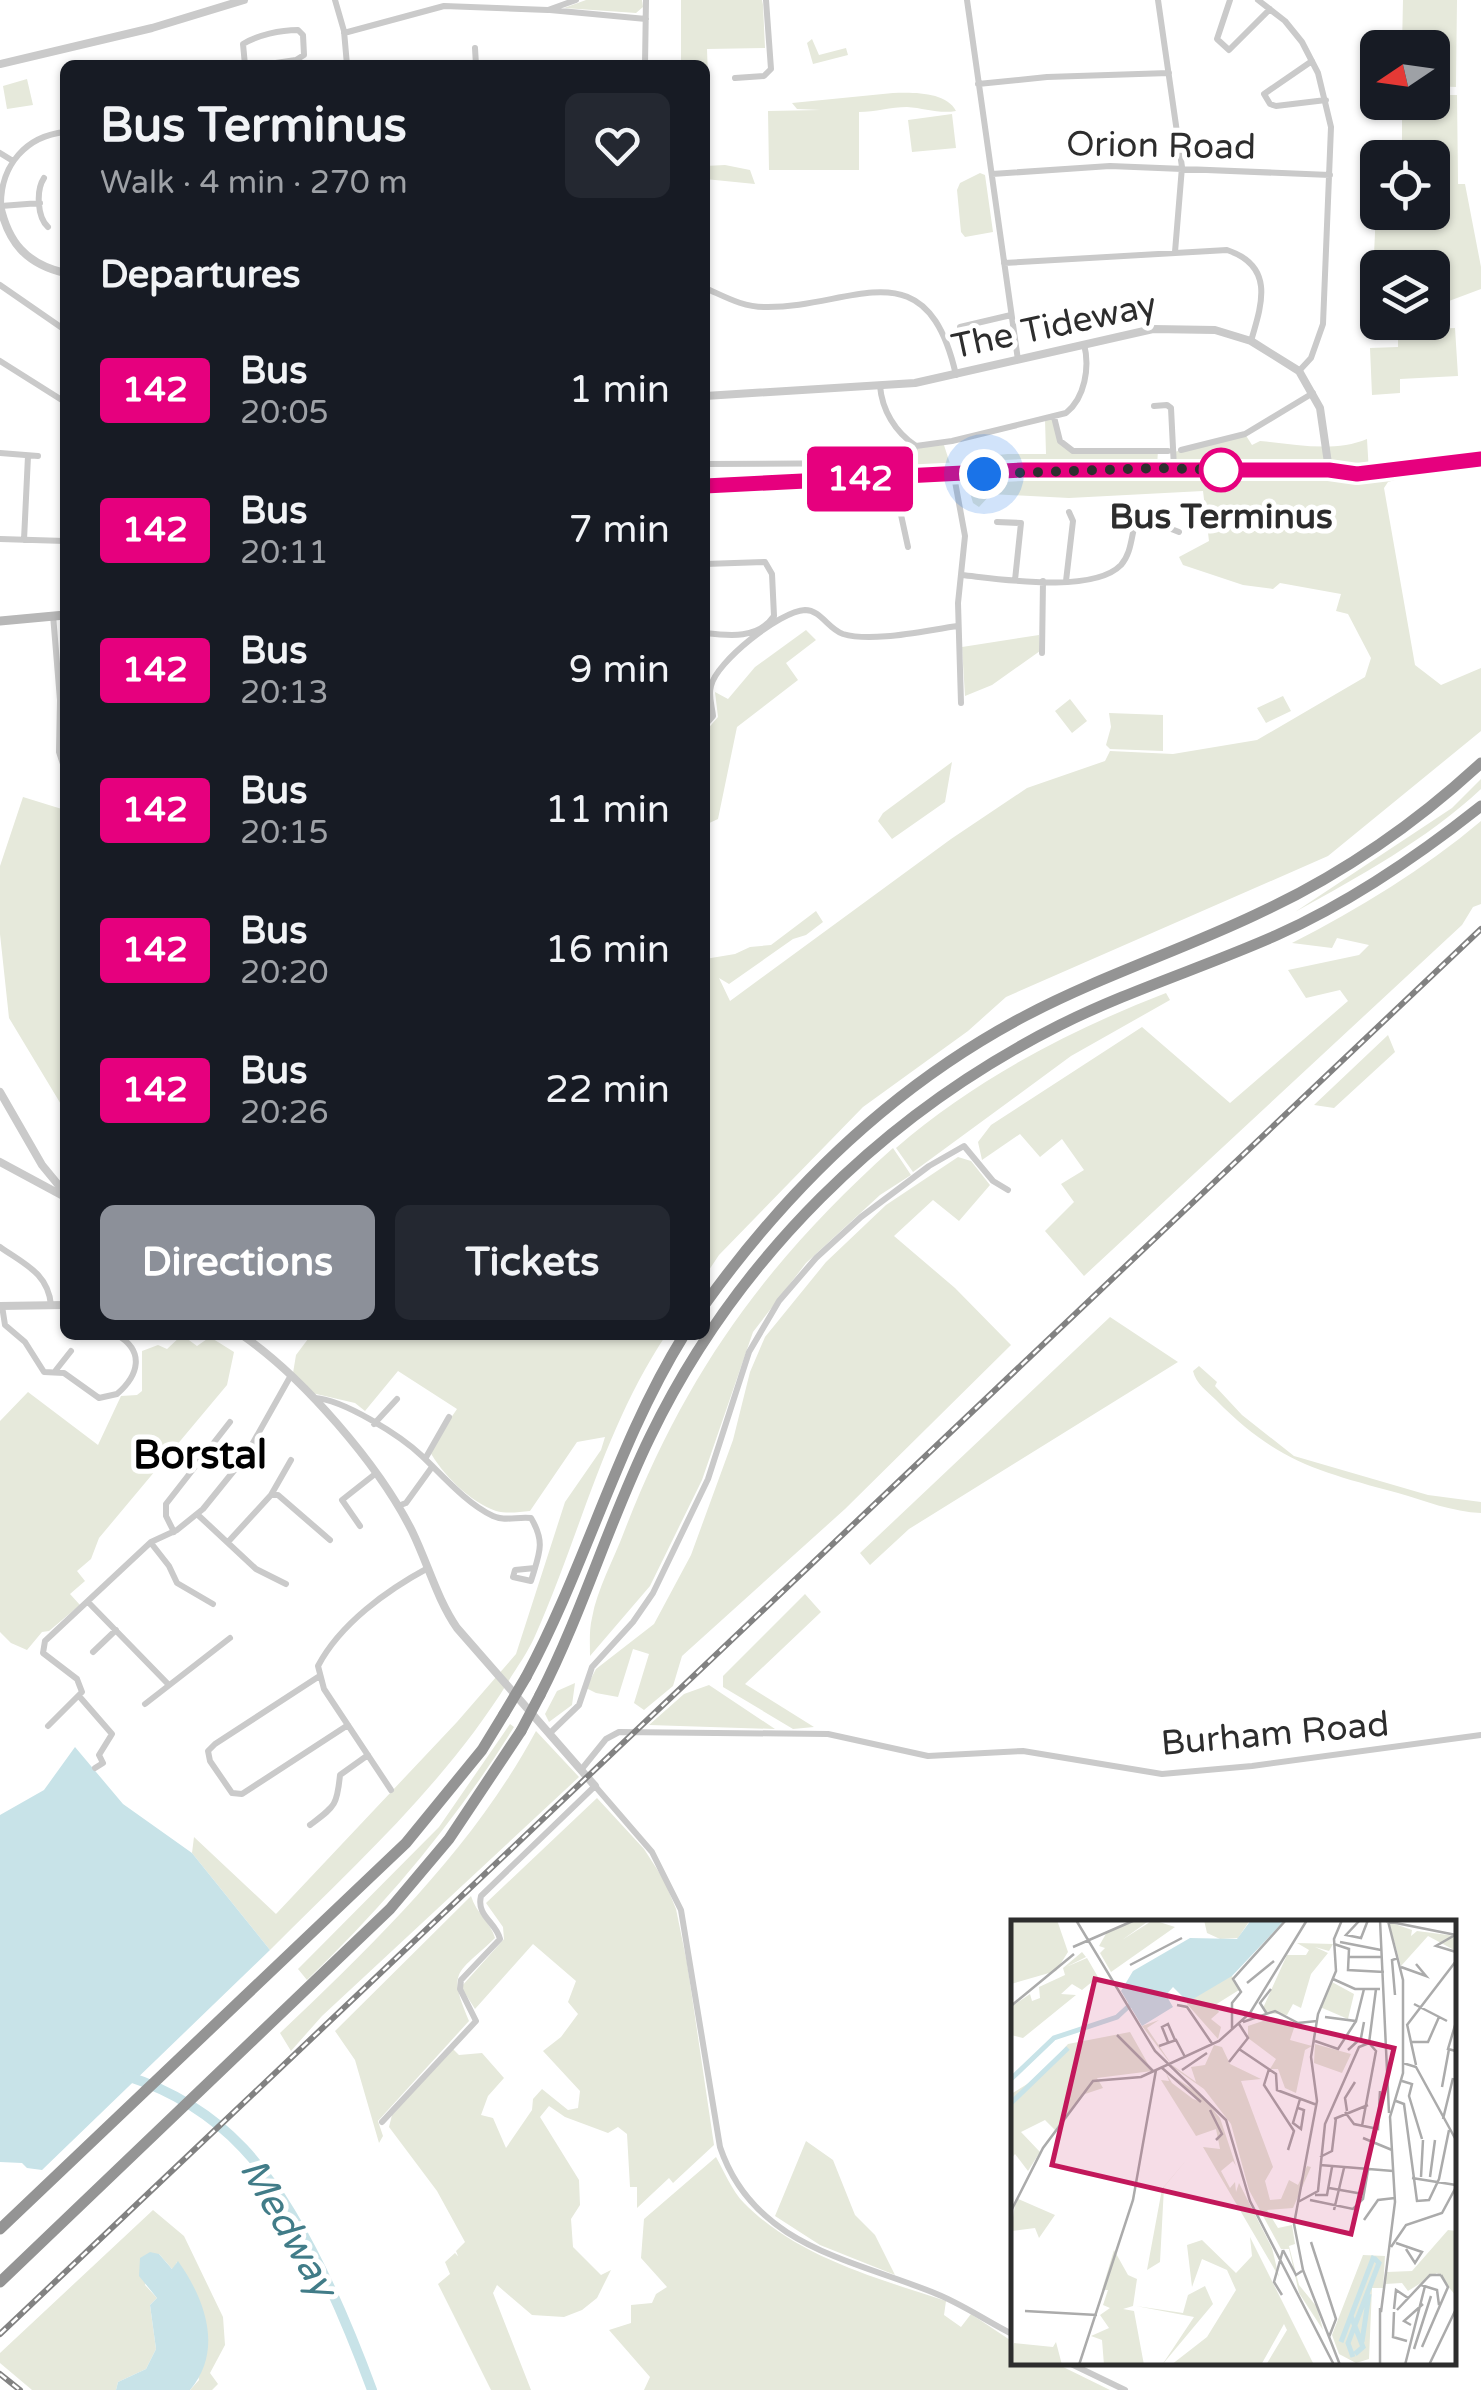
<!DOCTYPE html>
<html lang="en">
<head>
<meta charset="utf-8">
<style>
	:root { --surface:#171b24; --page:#242831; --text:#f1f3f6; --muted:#9ea1a6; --accent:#8c9099 }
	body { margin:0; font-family:"Varela Round",sans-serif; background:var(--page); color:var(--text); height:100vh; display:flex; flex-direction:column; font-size:38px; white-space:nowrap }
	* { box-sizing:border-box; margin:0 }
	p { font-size:32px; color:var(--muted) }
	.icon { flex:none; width:55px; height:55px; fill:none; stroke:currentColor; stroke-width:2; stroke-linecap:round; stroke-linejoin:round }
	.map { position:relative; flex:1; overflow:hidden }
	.side { position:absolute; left:60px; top:60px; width:650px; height:1280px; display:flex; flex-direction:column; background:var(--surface); border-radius:15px; box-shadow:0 2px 8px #0004 }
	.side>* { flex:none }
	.badge { padding:0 20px; border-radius:8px; font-size:35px; line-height:65px }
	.needle { width:65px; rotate:257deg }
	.fabs { position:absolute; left:1360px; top:30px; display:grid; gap:20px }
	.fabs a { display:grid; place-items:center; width:90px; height:90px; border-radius:15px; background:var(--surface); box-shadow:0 2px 8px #0004; font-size:50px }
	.you { position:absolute; width:50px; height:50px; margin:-25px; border:8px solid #fff; border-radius:50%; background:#1a73e8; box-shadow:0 0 0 15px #1a73e833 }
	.map>.badge { position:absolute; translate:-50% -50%; box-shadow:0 0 0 5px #fff }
	h2 { padding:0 40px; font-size:38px; line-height:90px }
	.round { display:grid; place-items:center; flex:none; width:105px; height:105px; border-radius:15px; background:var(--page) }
	.summary { display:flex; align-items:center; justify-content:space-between; height:170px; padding:0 40px }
	h1 { font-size:48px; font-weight:800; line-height:75px }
	.cta { display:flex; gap:20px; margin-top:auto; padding:20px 40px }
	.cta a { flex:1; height:115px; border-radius:15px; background:var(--accent); color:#fff; font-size:40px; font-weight:800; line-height:115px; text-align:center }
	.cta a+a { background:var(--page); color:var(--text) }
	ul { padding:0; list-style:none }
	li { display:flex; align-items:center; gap:30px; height:140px; padding:0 40px }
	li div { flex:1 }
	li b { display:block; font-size:38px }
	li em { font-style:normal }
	li .badge { min-width:110px; font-weight:700; text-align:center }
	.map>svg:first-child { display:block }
	.green { fill:#e6e9db }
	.water { fill:#c8e3e8 }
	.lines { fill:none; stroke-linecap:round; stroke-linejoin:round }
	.river { stroke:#c8e3e8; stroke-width:10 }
	.minor { stroke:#cacaca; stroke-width:6 }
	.tertiary { stroke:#cacaca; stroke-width:8 }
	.secondary { stroke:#b7b7b7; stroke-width:9 }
	.motorway { stroke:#949494; stroke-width:11 }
	.rail-casing { stroke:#828282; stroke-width:6 }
	.rail { stroke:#fff; stroke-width:2.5; stroke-dasharray:8; stroke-linecap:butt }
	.motorway-bridge { stroke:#949494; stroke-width:11 }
	.line-casing { stroke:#fff; stroke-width:22 }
	.line { stroke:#e6007e; stroke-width:15 }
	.walk { stroke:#2d2d2d; stroke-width:10; stroke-dasharray:0 18 }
	.stop-dot { fill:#fff; stroke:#e6007e; stroke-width:5 }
	.labels { text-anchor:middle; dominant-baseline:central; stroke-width:10; stroke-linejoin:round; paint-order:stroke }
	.street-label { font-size:35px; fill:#2d2d2d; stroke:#fff }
	.stop-label { font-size:35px; font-weight:bold; fill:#2d2d2d; stroke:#fff }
	.water-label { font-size:38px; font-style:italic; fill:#417c88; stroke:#fff }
	.quarter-label { font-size:40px; font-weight:bold; fill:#000; stroke:#fff }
	.inset-river { fill:none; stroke:#c8e3e8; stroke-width:5 }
	.inset-road { fill:none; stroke:#ababab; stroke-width:2.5 }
	.view { fill:#c2185b; fill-opacity:0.15; stroke:#c2185b; stroke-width:5 }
	.inset-edge { fill:none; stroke:#2d2d2d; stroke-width:5 }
</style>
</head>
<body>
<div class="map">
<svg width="1481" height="2390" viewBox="0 0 1481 2390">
	<rect width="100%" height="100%" fill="#fff"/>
	<path class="green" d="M586,0H642L643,7L636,13L564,8Z
		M681,0H762L763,5L765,48L707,49L709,106H705V65H681Z
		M1403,0H1457L1456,87L1433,86L1432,48L1402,47Z
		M812,39L819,55L846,48L848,55L813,64L807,43Z
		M27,79L33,105L7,109L3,86Z
		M893,93C913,92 947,92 956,111C939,114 924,108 907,107C891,107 875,112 859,112V170H769L768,111L821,110L797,109L792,103Z
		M1433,95H1457L1458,184H1465L1481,267V289L1433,307L1432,268H1378L1377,322H1371L1377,188L1378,212H1432V158L1402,157V103L1432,102Z
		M952,114L956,148L912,152L908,120Z
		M725,165L750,170L755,184L705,179V166Z
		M980,173L985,175L993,232L965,237L961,232L957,190L960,183Z
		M1455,328L1458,376L1400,379V393L1372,395L1370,348L1398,347V331Z
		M1054,417L1056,434L1073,451L1158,450L1157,467L1174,468V452L1245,434L1252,445L1260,441C1294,444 1334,453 1367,439L1369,473L1401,469L1402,478L1388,482L1384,488L1415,665L1441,685L1481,668V731L1328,856L1006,997L968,1031L863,1107L719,1255L705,1276V959L735,954L750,947L771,945L816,911L823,922L806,935L793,939L729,984L719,978L730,1001L951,839L1027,788L1105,761L1110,751L1173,754L1257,740L1365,677L1371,658L1348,614L1336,611L1341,594L1280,583L1273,589L1243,585L1183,565L1179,557L1209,541L1203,491L1069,498L991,494L979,507L973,503L966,479L991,473L990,462L997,455L1008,454H1046L1045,419Z
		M943,442L954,476L893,478L887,463L904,460L916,446Z
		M806,630L816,640L786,663L798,680L737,727L718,819L705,825V783L709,778L705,775V732L718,717L715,692L728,699L755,667Z
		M1039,635L1040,651L992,685L965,696L962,647Z
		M1283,696L1291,711L1266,723L1257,708Z
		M1070,699L1087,721L1072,733L1055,711Z
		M1109,713L1163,715V751L1110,749L1106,745L1111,727Z
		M952,762L945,802L892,839L878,821L883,813Z
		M1481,779V789C1426,840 1360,876 1295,912L1452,808Z
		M23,797L65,810V1111L9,1018L0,934V866Z
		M1481,821V904L1473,907L1462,925L1084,1276L1045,1231L1074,1202L1061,1184L1084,1170L1062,1139L1040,1157L1020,1134L982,1160L978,1142L991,1125L1142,1027L1230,1103L1348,1001L1340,990L1306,998L1288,970L1359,955L1369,945L1337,938L1332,948L1292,943C1359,909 1424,869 1481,821Z
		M1166,993L1170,1000L1071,1056L913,1172L896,1148C974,1080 1070,1030 1166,993Z
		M1388,1035L1395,1052L1334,1108L1314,1105Z
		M893,1148L911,1175L880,1195L806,1263L753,1332L702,1480L650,1586L590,1656C590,1644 589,1630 592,1618C597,1589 614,1559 624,1532C686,1372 766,1262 893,1148Z
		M958,1157L971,1161L990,1185L959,1221L933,1200L894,1236L955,1288L1011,1345L845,1509L682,1656L673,1686L644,1710L634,1703L649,1654L633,1649L618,1697L596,1693L586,1688L596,1669L654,1624L691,1555L733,1440L750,1372L765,1337L826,1262L886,1205Z
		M1110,1317L1178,1362L909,1529L870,1565L860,1553Z
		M182,1335L197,1346L210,1337L234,1352L227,1385L99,1538L91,1559L77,1571L85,1581L70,1594L80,1605L49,1631L42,1632L27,1650L11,1643L0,1632V1421L28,1392L98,1445L121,1396L137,1395L142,1391V1351L158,1345L167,1349Z
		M311,1335H666C604,1428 580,1535 535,1636C528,1652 517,1667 508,1682C445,1784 354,1866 270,1950L192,1853L194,1837L276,1914L457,1722L516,1654L565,1502L601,1450L605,1437L577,1442L530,1511C519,1512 507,1514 496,1511C470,1502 442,1474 429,1450L457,1409L398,1371L365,1411L355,1403L312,1393L293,1373L296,1355Z
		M1199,1366L1217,1382L1215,1386L1242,1415L1294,1456L1428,1495L1481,1502V1513C1453,1512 1425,1501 1398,1493C1318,1471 1277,1462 1216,1400C1207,1391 1196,1384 1193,1371Z
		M805,1594L821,1612L745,1684L814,1727L793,1729L723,1687V1676Z
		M575,1683L572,1705L549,1722L545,1714L557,1691Z
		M709,1685L775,1729L649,1725L684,1694Z
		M510,1724L514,1727C456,1821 387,1903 307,1980L298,1969L439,1827Z
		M536,1731L579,1777L322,2016L291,2051L280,2033C376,1942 473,1848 536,1731Z
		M597,1798L644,1849L664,1880L676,1909L687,1963L714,2145L673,2183L669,2178L637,2208V2187H630L627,2134L618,2127L608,2133L565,2117L549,2106L540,2117L579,2180L580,2205L571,2219L573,2247L601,2275L611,2270L597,2298L582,2310L564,2317L532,2315L497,2285L493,2293L531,2390H491L438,2284L450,2274L445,2262L455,2253L458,2256L456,2251L465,2242L437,2191L389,2127L392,2115L452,2048L459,2055L482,2053L504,2078L488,2096L481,2115L493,2118L506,2148L532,2110L533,2099L542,2089L568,2110L578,2108L580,2091L543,2051L561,2037L578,2014L568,2002L576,1981L533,1944L475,2009L461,1987L504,1939L503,1927L486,1903Z
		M471,1896C476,1913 491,1923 495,1938C457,1975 447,1969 469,2021L378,2121L383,2136L379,2143L355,2060L335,2031Z
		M806,2141L833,2160L855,2215L875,2235L895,2275L820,2245L775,2216Z
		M716,2157C724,2171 732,2191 744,2203C797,2257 876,2278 946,2301L944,2315L961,2327L971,2314L1013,2342L1014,2362L1055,2363L1110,2390H644L650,2377L609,2330L631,2323V2305L652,2303L656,2294L667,2287L641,2258L644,2219Z
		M153,2210L184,2236L223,2317L225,2345L210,2373L218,2384L212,2390H190L199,2380L177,2262L173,2270L159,2254L145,2285L157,2298L150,2305L156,2349L146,2369L118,2382L116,2390H32L0,2363V2353Z"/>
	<path class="water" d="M75,1747L123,1804L192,1853L270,1950L42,2170L27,2168L22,2163L0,2162V1815L44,1790Z
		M150,2252L159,2254L172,2269L178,2261C205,2299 224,2350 190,2390H116L118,2382L146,2369L156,2349L150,2305L157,2298L139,2276L140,2258Z"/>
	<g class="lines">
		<path class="river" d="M127,2076C170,2090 211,2114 243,2148C299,2207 344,2314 372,2390"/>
		<path class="minor" d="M335,0L344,31L347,65
			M967,0L1018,360
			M1158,0L1182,167L1175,252
			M1230,0L1217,39L1229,50L1270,9
			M1258,0L1285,21L1302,42L1318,73L1331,127L1323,324L1311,358L1299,371
			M550,10L646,19
			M344,33L444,6L548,10L576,0
			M475,48L476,65
			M1312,61L1264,94L1270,104L1276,106L1326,100
			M245,65L243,44C258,35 280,30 298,30L303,35L304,55L296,60L262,65
			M645,65L646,0
			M735,78L764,76L771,69L766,0
			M978,84L1047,77L1169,73
			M0,153L13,161
			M992,174L1110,166L1330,175
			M44,178C36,190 37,217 48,227
			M1,204C1,165 26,136 65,132
			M1,206L40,203
			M1004,263L1227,250C1275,266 1262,304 1251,341
			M0,285L65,330
			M705,288C724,296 742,307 764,307C852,309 926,243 956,375
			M960,327L1011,315
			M0,361L65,402
			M880,386C882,410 895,432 916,446
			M1154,406L1167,405L1171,408L1174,468
			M1054,417L1060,441L1073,451H1168
			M916,446L952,441L1066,413C1085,398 1090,367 1084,344
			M1181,450L1245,434L1313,393
			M0,453L38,456
			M705,464L887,463L908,458L916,446
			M954,476L965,536L958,603L961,703
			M893,478L908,547
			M997,522L1021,523L1015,580
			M0,539L65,541
			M24,540L28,456
			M705,564L765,562L772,574L774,616C758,639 730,636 705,633
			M962,575C1000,579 1093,594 1121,565C1130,555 1131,541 1134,528L1151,521L1179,532
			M1066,581L1073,521L1069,512
			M53,615L60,700L59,752L65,770
			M1042,653L1043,581
			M705,725L713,716C712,706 708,695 711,686C716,662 780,611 805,610C821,610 828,629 843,634C873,643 927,630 958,626
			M0,1247C24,1264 48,1273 51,1305
			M2,1306L5,1325L25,1342L44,1372L64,1373L99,1398L117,1394C139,1375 145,1351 117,1335
			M56,1370L71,1351
			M314,1398C343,1399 401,1436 422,1456C443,1476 467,1504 493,1516C506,1522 518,1516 531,1518C546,1543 539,1554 531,1581L513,1577L515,1570L535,1568
			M374,1424L397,1399
			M425,1459L449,1417
			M271,1495L291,1460
			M398,1506L406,1503L432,1467
			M198,1515L256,1569L286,1584
			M360,1526L342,1500L375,1474
			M174,1532L166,1516V1504L230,1422
			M228,1542L271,1495H278L330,1540
			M151,1543L169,1566L177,1583L213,1604
			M88,1602L168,1684
			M93,1652L116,1630
			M318,1677L215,1744L208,1751L210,1761L232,1793L242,1794L348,1725
			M79,1696L112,1734L99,1755L103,1763L95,1768
			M145,1704L230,1638
			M48,1726L82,1692L77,1679L43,1653L45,1641L151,1542L177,1530L203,1509L245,1457L290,1377
			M550,1733L579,1705L592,1667L633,1622L653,1593L708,1479L749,1352L779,1301L816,1258L861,1217L929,1166L964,1146L993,1181L1008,1190
			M581,1770L606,1739L619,1732L828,1734L928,1756L1023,1751L1162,1774L1252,1766L1481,1735
			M391,1790L324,1689L318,1666C340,1624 387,1590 428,1568
			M310,1825C335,1806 337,1806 340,1775L368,1755
			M382,2122L476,2021L460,1989L461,1980L500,1939C496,1922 476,1916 481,1896L595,1786L652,1852L681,1910L720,2147C753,2245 849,2259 932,2292C961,2303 986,2321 1014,2335
			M1067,2362L1125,2390"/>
		<path class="tertiary" d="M0,64L152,28L244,0
			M0,205C8,242 26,264 65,273
			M705,396L915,383L1153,329L1215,330L1251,341L1299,371L1320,408L1329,470
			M0,1092L42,1165L65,1193
			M0,1162L65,1197
			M0,1306L65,1305
			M242,1335C303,1377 379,1465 412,1531C428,1564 437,1599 457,1628L595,1786"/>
		<path class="secondary" d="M705,486L1023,471L1329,470L1357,474L1481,459
			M0,621L65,615"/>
		<path class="motorway" d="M705,1304C790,1186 896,1084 1025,1016C1099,977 1179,951 1255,915C1338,877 1414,825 1481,763
			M526,1677C586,1566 617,1443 684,1335
			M540,1695C583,1611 609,1521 650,1437C736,1259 883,1114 1060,1025C1130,990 1205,967 1277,935C1351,902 1418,856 1481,806
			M0,2229L406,1843L482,1750L504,1714
			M0,2282L390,1909L449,1839L521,1731"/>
		<defs>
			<path id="rail" d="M0,2334L1481,929
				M0,2374L20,2390"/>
		</defs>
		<use href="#rail" class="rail-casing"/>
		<use href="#rail" class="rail"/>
		<path class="motorway-bridge" d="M504,1714L526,1677
			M521,1731L540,1695"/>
	</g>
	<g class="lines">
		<defs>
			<path id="line" d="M705,486L1022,470H1329L1357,474L1481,459"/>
		</defs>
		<use href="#line" class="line-casing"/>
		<use href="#line" class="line"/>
		<path class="walk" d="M984,474L1157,468L1221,470"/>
	</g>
	<circle class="stop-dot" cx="1221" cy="470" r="20"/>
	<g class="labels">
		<g class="street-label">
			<text transform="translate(1161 146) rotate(1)">Orion Road</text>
			<text transform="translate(1054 326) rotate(-12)">The Tideway</text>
			<text transform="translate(1275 1734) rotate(-5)">Burham Road</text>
		</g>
		<g class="stop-label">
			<text x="1221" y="517">Bus Terminus</text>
		</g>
		<g class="water-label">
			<text transform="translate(288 2228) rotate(60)">Medway</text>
		</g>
		<g class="quarter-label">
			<text x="200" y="1455">Borstal</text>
		</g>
	</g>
	<g transform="translate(1011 1920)">
		<rect width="445" height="445" fill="#fff"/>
		<path d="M0,0H46L57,32L45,51L0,64ZM127,0H139L111,20L142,0L164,7L100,52L89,33L94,28L88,26L96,12ZM193,0H239L227,18L209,19L196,13ZM378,2L401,10L400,16L406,11L445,16V31L417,16L390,46ZM286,23L322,24L318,31L304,27L317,33L300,54L290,88L282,84L276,95L257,93L252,88L276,35H295L298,30ZM71,32L75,37L55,47L76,38L87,57L71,70L61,64L50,74L65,75L12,118L0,115V87L19,74L21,81L29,78L28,67L54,55L52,48ZM176,56H221L228,70L204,85L208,92L200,99L210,107L207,119L176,84ZM321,62L343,74L337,99L309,87ZM148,100L136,108L161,145L185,162L180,147L194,145L203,125L211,127L219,144L250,159L230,161L262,247L254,261L259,280L270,279L278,260L287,265L296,246L300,247L282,288L256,290L267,308L281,305L284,324L278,326L288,365L306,387L312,410L288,373L278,329H270L238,270L220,204L193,169L163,148L131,106ZM255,100L273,102L283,108L279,120L301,126L294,130L285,173L274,168L267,149H259L265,139L237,118V106ZM119,112L141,151L86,158L92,168L71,175L44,210L34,200L10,212L29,232L17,251L4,234L0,239V174L29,156L57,124ZM304,124L340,134L331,153L303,143ZM155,153L161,163L182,179L188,181L159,154L190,175L209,198L225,246L222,241L210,251L219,268L224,262L225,272L228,263L261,328L268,357L192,227L209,229L205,209L185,216L150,160L158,161ZM177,238L153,267L149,342L136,350L151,269ZM5,278L44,295L28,318L24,308L0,311ZM437,310L445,311V376L426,353L397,371L391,363L374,364L376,352L401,351ZM239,317L303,445H255L276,410L273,404L250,445H160L196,417L225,370L216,350L191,339L181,367L176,325L191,320L225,353L241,336ZM103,330L117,355L126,359L122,386L112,389L123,391L133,445H93L91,420L80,416L98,408L89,395L99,388L92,385L97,370H91ZM352,335L374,336L372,368H361L358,439L345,443L328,434L321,415ZM194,366L202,384L151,445L183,397L125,386L172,393L177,375ZM45,422L51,445H0L3,423L42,427Z" fill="#e6e9db"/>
		<path d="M240,0H274L221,56L177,82L162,67L155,75L162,87L131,106L110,71L122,51L179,18L226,19Z" fill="#c8e3e8"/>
		<path class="inset-river" d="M0,159L43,118L106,97L119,85M0,183L57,128M340,396L352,427L344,434M330,422L363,336M351,422L358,374M342,437L337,423L368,343L363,338"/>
		<path class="inset-road" d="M65,0L144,131L215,200L239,281L323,445M349,0L335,15L350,18L357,0M369,0L378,193M375,1L445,15M444,15L425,26L445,32M329,22L370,30M323,24L338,29L337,50L373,52M62,27L124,0M337,37H371M119,45L171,18M390,47L415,56L405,44M322,59L344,69H369M236,63L263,41M384,75L381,40L387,38M403,84L436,101M166,85L176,87L202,125M0,86L63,34M256,94L249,83L260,69M314,97L345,101L353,69M232,102L264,91L287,103L306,101M445,102L437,129L445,131M396,104L405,145M396,105L445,41M221,110V83L230,72L222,59L275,0M106,115L142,151M304,121L327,129L345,101M157,122L151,107L157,104L164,120M399,122H417L428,97M358,123L365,69M148,126L165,120L174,137M228,129L265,154L266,170L306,185M337,130L350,118L353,102M218,142L237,118L228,104M392,143L405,147L445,220M150,147L190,182M258,149L253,165L283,211L277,230M171,150L196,133M391,161L401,164L398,176L411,219M431,167L438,129M385,181L393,184L406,281L418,280L428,259L438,210M287,188L293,190L290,209L282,203L289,179M199,190L211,214L205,220M336,191L334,178L344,162M334,192L343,204L367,209L369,171M323,199L357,185M432,199L442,158M351,206L365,131L358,123M352,218L381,230M309,237L321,231L325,198M309,245L382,251M410,257L412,220M419,257L424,220M401,258L445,265M318,268L352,274M304,275H316L321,247M299,280L342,289L352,279L357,250M287,282L307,271L314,204L348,127L358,123M323,290L333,248M0,291L32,228L82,161L130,157L208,121L239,93L296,0M353,300L367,280L384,278M300,322L325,399L318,417M385,323L411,332L404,343L395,329M380,327L395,305L431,293L445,267M272,330L285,355L291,351M410,365L426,370L428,385M271,375L263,362L272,330M383,389L385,370L397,378M386,390L419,355H430M14,391L86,395M370,392L384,282L379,197L392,153V60L377,1M383,392L382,417L396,421M400,405L393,401L412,384M411,427L437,367L430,355M403,429L420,376M68,445L122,280L145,150M329,445L292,350L283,304L306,181L300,137L307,94L325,51L323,19L331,0M369,445V388M394,445L414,366M418,445L445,389"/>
		<path class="view" d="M84,59L383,128L340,314L41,245Z"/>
		<rect width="445" height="445" class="inset-edge"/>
	</g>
</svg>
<div class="fabs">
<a><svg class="needle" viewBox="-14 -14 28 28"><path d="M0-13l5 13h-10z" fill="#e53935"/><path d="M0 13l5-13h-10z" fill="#9ea1a6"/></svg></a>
<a><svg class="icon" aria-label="locate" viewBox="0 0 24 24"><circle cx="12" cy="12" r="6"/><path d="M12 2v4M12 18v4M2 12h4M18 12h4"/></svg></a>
<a><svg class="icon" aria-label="layers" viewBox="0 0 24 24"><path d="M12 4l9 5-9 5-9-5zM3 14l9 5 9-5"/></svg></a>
</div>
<div class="you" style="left:984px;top:474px"></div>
<b class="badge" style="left:860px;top:479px;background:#e6007e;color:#fff">142</b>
<section class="side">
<div class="summary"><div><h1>Bus Terminus</h1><p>Walk · 4 min · 270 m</p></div><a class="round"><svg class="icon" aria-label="heart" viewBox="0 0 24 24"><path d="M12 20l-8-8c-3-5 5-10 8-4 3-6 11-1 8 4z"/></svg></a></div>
<h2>Departures</h2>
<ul>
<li><span class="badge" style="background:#e6007e;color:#fff">142</span><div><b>Bus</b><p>20:05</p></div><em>1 min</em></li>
<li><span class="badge" style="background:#e6007e;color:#fff">142</span><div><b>Bus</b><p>20:11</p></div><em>7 min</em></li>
<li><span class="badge" style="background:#e6007e;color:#fff">142</span><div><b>Bus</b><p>20:13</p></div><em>9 min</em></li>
<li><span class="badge" style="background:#e6007e;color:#fff">142</span><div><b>Bus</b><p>20:15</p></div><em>11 min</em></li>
<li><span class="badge" style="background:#e6007e;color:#fff">142</span><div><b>Bus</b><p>20:20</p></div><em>16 min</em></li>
<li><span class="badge" style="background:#e6007e;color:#fff">142</span><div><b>Bus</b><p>20:26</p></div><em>22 min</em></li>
</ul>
<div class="cta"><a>Directions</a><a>Tickets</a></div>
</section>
</div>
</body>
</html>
